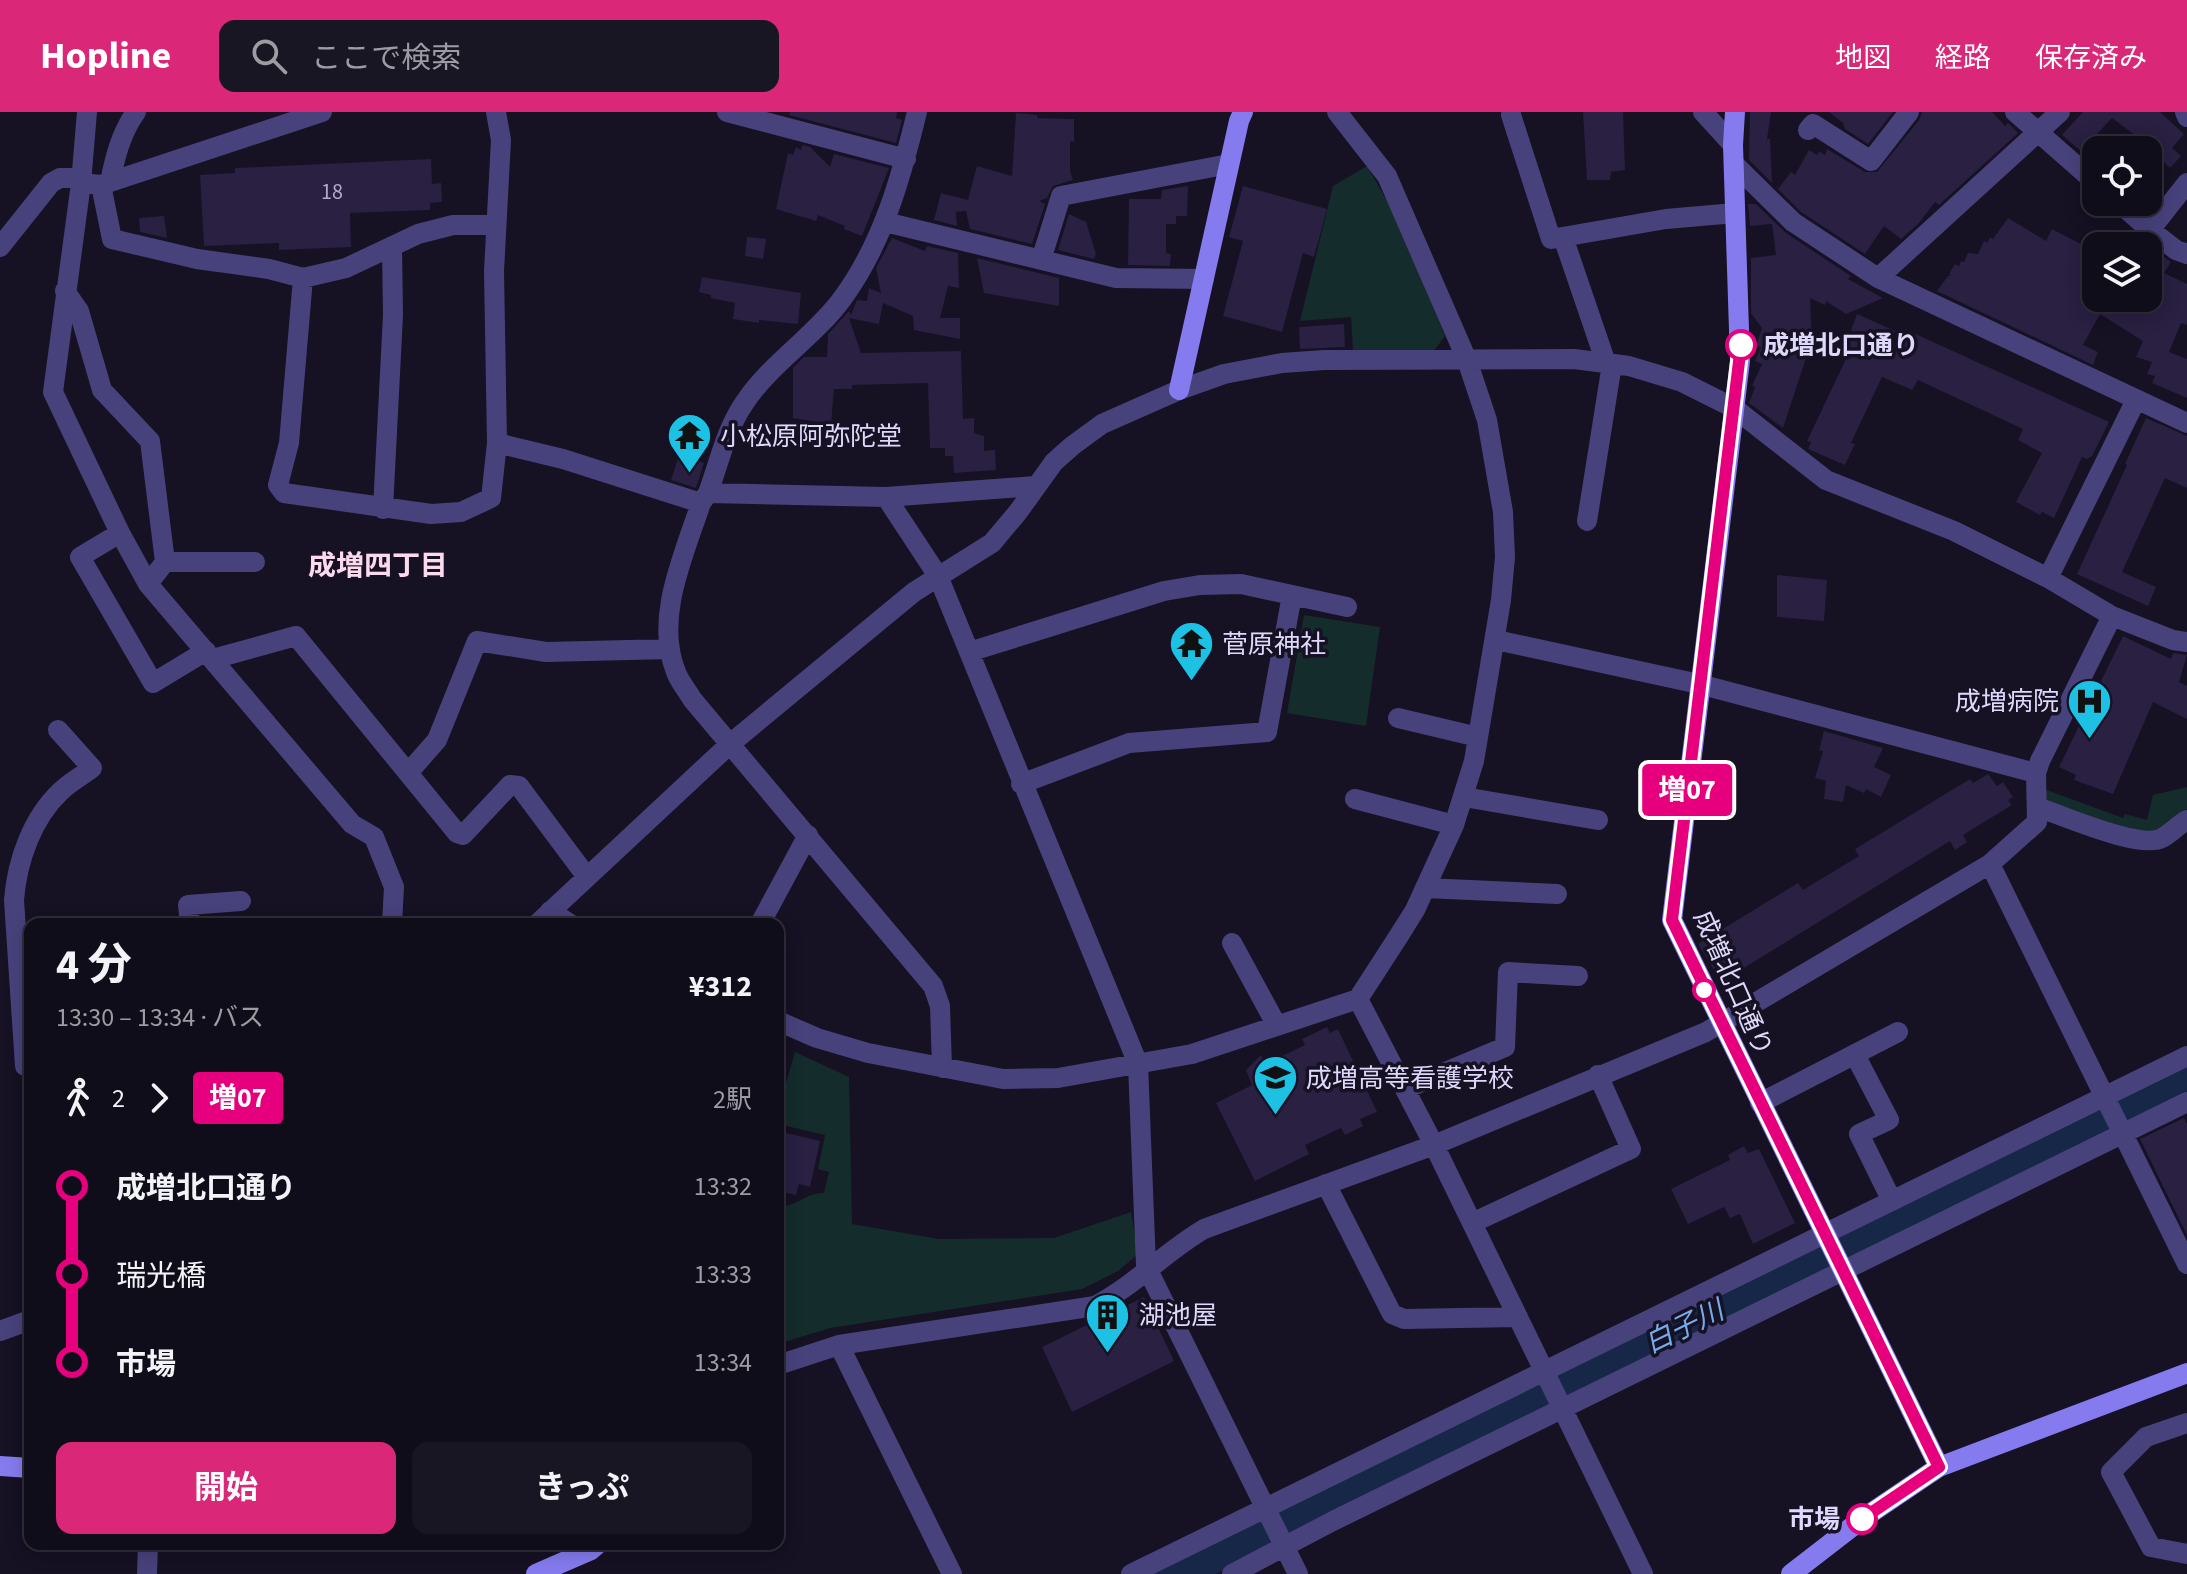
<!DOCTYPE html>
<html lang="ja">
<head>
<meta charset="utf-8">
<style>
	:root { --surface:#100d1a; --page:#191623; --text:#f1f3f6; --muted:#9c9ca2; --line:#302d39; --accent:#db2777 }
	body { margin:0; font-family:"Source Sans 3","Noto Sans JP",sans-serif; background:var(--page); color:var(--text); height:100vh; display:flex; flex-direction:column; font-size:30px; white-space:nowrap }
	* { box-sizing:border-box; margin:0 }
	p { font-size:26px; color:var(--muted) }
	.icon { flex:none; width:44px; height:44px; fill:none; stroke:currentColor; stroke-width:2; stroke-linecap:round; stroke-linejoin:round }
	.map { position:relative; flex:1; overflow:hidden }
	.panel { position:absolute; left:24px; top:806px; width:760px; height:632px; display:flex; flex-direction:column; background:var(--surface); border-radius:16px; box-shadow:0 4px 20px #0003,0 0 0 2px var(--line) }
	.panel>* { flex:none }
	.badge { padding:0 16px; border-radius:6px; font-size:28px; line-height:52px }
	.buttons { position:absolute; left:2082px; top:24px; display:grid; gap:16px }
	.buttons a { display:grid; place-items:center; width:80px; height:80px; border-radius:16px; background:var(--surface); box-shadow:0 4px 20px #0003,0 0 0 2px var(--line); font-size:40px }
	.map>.badge { position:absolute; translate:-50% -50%; box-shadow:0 0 0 4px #fff }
	.legs { display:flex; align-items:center; gap:12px; height:88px; padding:0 32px; font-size:26px }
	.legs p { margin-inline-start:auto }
	.head { display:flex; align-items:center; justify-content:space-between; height:136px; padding:0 32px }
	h1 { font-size:44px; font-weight:700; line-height:60px }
	.primary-button { display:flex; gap:16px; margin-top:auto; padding:16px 32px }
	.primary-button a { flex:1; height:92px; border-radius:16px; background:var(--accent); color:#fff; font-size:32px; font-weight:700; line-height:92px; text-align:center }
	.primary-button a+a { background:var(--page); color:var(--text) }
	ul { padding:0 32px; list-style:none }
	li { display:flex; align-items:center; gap:28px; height:88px; font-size:30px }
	li i { display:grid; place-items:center; width:12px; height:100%; margin:0 10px; background:currentColor }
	li i::after { content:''; width:20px; height:20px; margin:-10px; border:6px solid; border-radius:50%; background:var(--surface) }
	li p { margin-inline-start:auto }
	li:first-child i { background:linear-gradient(#0000 50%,currentColor 0) }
	li:last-child i { background:linear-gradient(currentColor 50%,#0000 0) }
	header { display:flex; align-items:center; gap:48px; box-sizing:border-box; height:112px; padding:0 40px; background:var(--accent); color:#fff }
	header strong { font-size:38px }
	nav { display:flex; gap:44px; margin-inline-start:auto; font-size:28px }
	.search { width:560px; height:72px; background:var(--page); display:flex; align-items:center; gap:20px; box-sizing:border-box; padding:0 28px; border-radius:16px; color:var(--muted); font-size:30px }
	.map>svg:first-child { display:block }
	.green { fill:#152c2c }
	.water { fill:#162748 }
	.building { fill:#292042 }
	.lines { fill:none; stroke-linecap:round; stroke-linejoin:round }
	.street { stroke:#48427c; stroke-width:20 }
	.secondary { stroke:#857bef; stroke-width:20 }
	.line-1-casing { stroke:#fff; stroke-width:18 }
	.line-1 { stroke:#e6007e; stroke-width:12 }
	.stop-1-dot { fill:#fff; stroke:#e6007e; stroke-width:4 }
	.labels { text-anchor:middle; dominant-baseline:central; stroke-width:7; stroke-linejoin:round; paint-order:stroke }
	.number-label { font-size:22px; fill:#b1aacc }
	.stop-label { font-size:26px; font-weight:bold; fill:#ded8fa; stroke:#161123; text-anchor:start }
	.poi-label { font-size:26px; fill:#ded8fa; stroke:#161123; text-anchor:start }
	.street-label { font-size:26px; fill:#ded8fa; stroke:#161123 }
	.neighbourhood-label { font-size:28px; font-weight:bold; fill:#fadaec; stroke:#161123 }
	.water-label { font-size:28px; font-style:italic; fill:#73acee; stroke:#161123 }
</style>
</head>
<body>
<header>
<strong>Hopline</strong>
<div class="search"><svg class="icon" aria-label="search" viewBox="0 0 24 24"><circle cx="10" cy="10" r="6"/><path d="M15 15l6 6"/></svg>ここで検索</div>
<nav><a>地図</a><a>経路</a><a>保存済み</a></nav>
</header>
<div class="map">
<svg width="2187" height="1462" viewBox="0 0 2187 1462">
	<rect width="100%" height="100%" fill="#161123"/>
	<path class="green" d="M1367,54L1394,101L1445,224L1433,240H1353L1351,205L1300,209L1333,74Z
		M1304,503L1380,515L1366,614L1287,601Z
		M2187,675V697L2161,716L2140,723L2046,692L2044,677L2123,706L2125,702L2147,708L2153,683Z
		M795,940L849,965L852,1112L939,1127L1054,1126L1131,1100L1138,1142L1118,1159L1082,1177L830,1216L778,1232V1094C796,1096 806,1080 824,1081L829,1060L818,1057L825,1023L778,1012V999Z"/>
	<path class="water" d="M2187,952V981L1305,1419L1216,1462H1147Z"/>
	<path class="building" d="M790,0H897L896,6L902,8L896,31L789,3Z
		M1583,0H1623L1625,58L1611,60L1610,68H1587Z
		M1750,0H1771L1767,27H1770L1772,71L1749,48Z
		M1829,0H1893L1868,32L1845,17L1843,11Z
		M1922,0H1992L2005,14L2008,11L2018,21L1939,93L1935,90L1919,111L1901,127L1884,114L1865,142L1801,100L1778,77L1791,60L1795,63L1809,38L1817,43L1819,39L1825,43L1827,37L1865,60H1877L1919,8Z
		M2083,0H2160L2184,22L2172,36L2181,44L2170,56L2144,30L2112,6L2081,39L2062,23Z
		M1016,1L1037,3V6L1074,7V30L1070,29V59L1073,68L1053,74L1047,86L1039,89L1045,92L1032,132L970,117L966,99L956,100L957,114L934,108L941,81L968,88L977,54L1012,64Z
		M802,33L810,35L830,55L834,42L889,56L862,124L844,117L845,114L818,103L816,109L776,97L788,41L793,43L796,35L801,38Z
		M431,47L432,72L441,71L442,90L430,91V98L350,101L351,135L279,138V131L204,134L200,63L235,61V56Z
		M1188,74L1187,104H1176V112H1166V141L1171,142L1170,154L1128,153L1129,87H1161L1162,78Z
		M1243,74L1327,97L1314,145L1303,141L1282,220L1223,204L1243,129L1229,125Z
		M1748,92H1756L1786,121L1851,164L1848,167L1883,186L1846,202L1826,189L1825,193L1810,186L1812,228L1783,316L1749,291L1755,275L1752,274L1762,252L1755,249L1761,235L1756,234L1762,216L1751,201V146L1776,143L1772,112L1750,114Z
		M1069,102L1086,110L1096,142L1094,147L1058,138Z
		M164,104L167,126L140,120L139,106Z
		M2008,106L2046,129L2052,117L2096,140V186H2148V144L2152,136L2171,150L2164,161L2187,172V213L2181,211L2169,240L2187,247V286L2152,271L2155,264L2147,262L2152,250L2136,245L2143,229L2100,202L2083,233L2098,240L2093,253L1937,179L1948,164H1951L1949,162L1955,152L1959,154L1961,149L1964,150L1968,141L1978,142L1984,129L1987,131L1990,125L1993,127Z
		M747,125L766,127L763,147L745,144Z
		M892,126L925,139L927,134L958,141L959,176L948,174L940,206H960V227L914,218L913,204L883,191L879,212L849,206L861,241L961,239L963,307L974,306V321L984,324V339L995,338L996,358L954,361L953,344H945V336H930L928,271L852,273V277H834L831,312L793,306V256L804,245H827L828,222L849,199L851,203L857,188L867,189L869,176L881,181L876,156Z
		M977,146L1059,166V194L984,181Z
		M702,165L801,181L798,212L759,208V211L733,207L735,191L711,186V183L699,180Z
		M1857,202L1895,219L1890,230L1899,235L1909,219L2109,310L2092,344L2087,347L2082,345L2054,406L2042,400L2040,403L2016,390L2042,341L2018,328L2023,317L1918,268L1912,278L1882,265L1851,331L1855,332L1845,353L1808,337L1811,330L1807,329L1846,247L1841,245Z
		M1344,212L1345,235L1300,237L1299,215Z
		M2146,306L2187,324V376L2165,366L2122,460L2156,475L2148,494L2077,462L2127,353L2125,352Z
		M679,343L704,351L696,376L671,368Z
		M1777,463L1827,468L1824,509L1777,505Z
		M2123,524L2171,547L2173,541L2187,543L2179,570L2187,574V607L2153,590L2113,682L2074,668L2076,663L2059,655Z
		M1824,619L1883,636L1874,655L1891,663L1881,685L1866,677L1864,681L1846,673L1843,690L1824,687L1826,669L1815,666L1823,639L1819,638Z
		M1988,662L1997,674L2003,670L2013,685L2008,688L2012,693L1963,723L1967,730L1955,738L1950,729L1721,870L1698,832L1798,771L1803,778L1859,744L1855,737L1970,667L1973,671Z
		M1327,915L1330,921L1338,917L1377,1000L1360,1007L1363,1014L1345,1023L1341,1016L1305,1033L1309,1042L1255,1069L1216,991L1252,973L1246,958L1261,943L1265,952L1305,933L1302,927Z
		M2184,1006L2187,1012V1123L2140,1027Z
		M778,1019L820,1029L810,1075L799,1072L796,1083L778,1079Z
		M1744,1034L1748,1041L1759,1037L1795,1111L1753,1132L1740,1102L1730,1106L1724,1095L1688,1112L1671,1077L1730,1048L1728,1043Z
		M1144,1185L1174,1249L1072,1300L1042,1235Z"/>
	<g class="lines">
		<path class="street" d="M87,0L81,71L53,280L120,421L148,472L352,712L374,725L394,775L392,812
			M727,0L906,47
			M917,0C901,66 883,131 842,187C814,225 771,251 745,290C726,317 719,351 708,381L701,391C684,443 654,506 676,560C679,569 687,578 692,587L933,874L940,894L942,956
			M1703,0L1733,33
			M2015,0L2038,20L2060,0
			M2185,0L2187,5
			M1511,3L1551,127L1666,107L1735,101
			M1808,18L1813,12L1871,49L1909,0
			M1734,52L1793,110L1878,166L2038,20L2096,71
			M110,70C115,45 121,21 136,0
			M101,73L112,127L197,147L269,157L303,166L346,156L418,122L453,113H496
			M2118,90L2150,118L2187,71
			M885,110L1116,166L1204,167
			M2150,118L2176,138L2187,142
			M1563,125L1606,251
			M0,135L51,71L60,66H72L81,71L101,73L322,0
			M1041,148L1061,84L1229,52
			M303,166L289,331L278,373L284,381L431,402L461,400L491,386L497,331L494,159L501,28L496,0
			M1878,166L2187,311
			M65,179L79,199L102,278L150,329L165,450L148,472
			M497,331L563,347L701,391
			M708,381L886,385L1035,374
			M886,385L938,464L1138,952L1146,1154L1298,1462
			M383,397L393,203L392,135
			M1587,409L1612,252
			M120,421L80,445L153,571L206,539
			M165,450H255
			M2048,466L2136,288
			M1496,528L1699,572L2036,661
			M969,540L1164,479L1200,473L1241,472L1347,495
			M213,547L296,524L457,721L463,723L510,673L519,674L587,765
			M1398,606L1478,625
			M408,661L437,628L477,529L546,540L670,537
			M1021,672L1129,631L1267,620L1292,483
			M1464,685L1598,708
			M1355,687L1454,713
			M2037,695C2062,703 2140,738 2162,726C2170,722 2178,713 2187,708
			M1990,752L2187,1152
			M1425,776L1557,782
			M550,799L570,812
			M190,812L188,793L241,789
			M537,812L730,632L914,480L992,431L1018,400L1054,350L1072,334L1102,312L1179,278L1224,262L1282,251L1324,248L1574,247L1629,254L1682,270L1734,296L1826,368L1954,419L2048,466L2112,504L2173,528L2187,530
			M760,812L808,723
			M1232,831L1277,914
			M1358,887L1434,1033L1643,1462
			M778,909L817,926L868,941L1003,967L1058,966L1192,942L1358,887L1400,822L1415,798L1454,713L1474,649L1501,488L1505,445L1503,400L1487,308L1467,248L1387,64L1337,0
			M1855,943L1889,1008L1859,1022L1892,1089
			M25,954L14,788C17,749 32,706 61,679C70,670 82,664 92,656L58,618
			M1405,977L1505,935L1508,860L1578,864
			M1760,991L1898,920
			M1326,1072L1392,1202L1404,1207L1518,1205
			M1472,1111L1631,1037L1598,963
			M0,1219L30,1208
			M839,1233L952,1462
			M778,1253L839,1233L1095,1194C1135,1173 1165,1140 1204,1117L1434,1033L1706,920L1990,752L2037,710L2036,661L2040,649L2112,504
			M2187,1311L2146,1325L2111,1360L2151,1435L2187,1442
			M147,1462L148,1432
			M1131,1462L2187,944
			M1232,1462L1335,1408L2187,990"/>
		<path class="secondary" d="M1735,0L1733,33L1740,249L1672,808L1939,1355
			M1179,278L1239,9L1243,0
			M0,1354L30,1356
			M536,1462L591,1438L598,1432
			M1791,1462L1862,1407L1939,1355L2187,1261"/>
	</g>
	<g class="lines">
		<defs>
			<path id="line-1" d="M1741,233L1672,808L1939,1355L1862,1407"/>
		</defs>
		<use href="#line-1" class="line-1-casing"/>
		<use href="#line-1" class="line-1"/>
	</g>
	<defs>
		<symbol id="temple-pin" viewBox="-11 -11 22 30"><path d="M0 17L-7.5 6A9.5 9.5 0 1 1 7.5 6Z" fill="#1cc1e3" stroke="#161123"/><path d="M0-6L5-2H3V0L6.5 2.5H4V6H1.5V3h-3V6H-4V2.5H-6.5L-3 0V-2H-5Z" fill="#111"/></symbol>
		<symbol id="hospital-pin" viewBox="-11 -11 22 30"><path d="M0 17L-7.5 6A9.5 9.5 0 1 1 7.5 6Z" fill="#1cc1e3" stroke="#161123"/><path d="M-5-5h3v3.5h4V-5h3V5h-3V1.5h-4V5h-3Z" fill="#111"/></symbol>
		<symbol id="school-pin" viewBox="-11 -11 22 30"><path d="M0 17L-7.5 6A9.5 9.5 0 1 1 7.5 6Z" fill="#1cc1e3" stroke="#161123"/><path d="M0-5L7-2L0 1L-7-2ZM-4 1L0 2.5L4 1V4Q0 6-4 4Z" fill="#111"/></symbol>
		<symbol id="building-pin" viewBox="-11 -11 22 30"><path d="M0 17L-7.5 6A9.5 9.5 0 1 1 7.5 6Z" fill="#1cc1e3" stroke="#161123"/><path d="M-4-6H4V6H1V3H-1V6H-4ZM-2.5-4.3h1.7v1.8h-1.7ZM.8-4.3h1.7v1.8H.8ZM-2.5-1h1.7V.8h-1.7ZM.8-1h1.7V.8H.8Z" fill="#111"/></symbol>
	</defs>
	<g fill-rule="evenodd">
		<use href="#temple-pin" x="664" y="298" width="51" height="69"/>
		<use href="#temple-pin" x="1166" y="506" width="51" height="69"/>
		<use href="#hospital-pin" x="2064" y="564" width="51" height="69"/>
		<use href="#school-pin" x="1250" y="940" width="51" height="69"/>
		<use href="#building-pin" x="1082" y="1178" width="51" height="69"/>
	</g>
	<g class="stop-1-dot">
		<circle cx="1741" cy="233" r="14"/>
		<circle cx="1704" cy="878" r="10"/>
		<circle cx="1862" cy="1407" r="14"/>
	</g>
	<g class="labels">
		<g class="number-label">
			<text x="332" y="80">18</text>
		</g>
		<g class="stop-label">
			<text x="1763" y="233">成増北口通り</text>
			<text x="1840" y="1407" text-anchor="end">市場</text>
		</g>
		<g class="poi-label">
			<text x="720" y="324">小松原阿弥陀堂</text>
			<text x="1222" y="532">菅原神社</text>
			<text x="2059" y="589" text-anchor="end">成増病院</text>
			<text x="1306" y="966">成増高等看護学校</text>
			<text x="1139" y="1203">湖池屋</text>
		</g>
		<g class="street-label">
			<text transform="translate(1733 871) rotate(66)">成増北口通り</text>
		</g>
		<g class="neighbourhood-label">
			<text x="378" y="454">成増四丁目</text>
		</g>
		<g class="water-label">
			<text transform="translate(1684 1215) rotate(-26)">白子川</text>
		</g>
	</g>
</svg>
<div class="buttons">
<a><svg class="icon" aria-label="locate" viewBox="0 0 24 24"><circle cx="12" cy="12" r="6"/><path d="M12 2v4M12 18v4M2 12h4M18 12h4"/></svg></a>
<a><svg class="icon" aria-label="layers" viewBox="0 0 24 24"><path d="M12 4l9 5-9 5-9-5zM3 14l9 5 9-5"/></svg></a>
</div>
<b class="badge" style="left:1687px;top:678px;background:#e6007e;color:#fff">増07</b>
<section class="panel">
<div class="head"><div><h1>4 分</h1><p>13:30 – 13:34 · バス</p></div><b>¥312</b></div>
<div class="legs"><svg class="icon" aria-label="walk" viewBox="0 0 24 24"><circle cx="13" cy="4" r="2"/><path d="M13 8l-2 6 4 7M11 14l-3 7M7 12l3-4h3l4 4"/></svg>2<svg class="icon" aria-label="forward" viewBox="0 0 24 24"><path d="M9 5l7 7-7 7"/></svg><b class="badge" style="background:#e6007e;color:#fff">増07</b><p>2駅</p></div>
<ul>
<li><i style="color:#e6007e"></i><b>成増北口通り</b><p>13:32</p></li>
<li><i style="color:#e6007e"></i><span>瑞光橋</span><p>13:33</p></li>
<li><i style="color:#e6007e"></i><b>市場</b><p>13:34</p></li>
</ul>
<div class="primary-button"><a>開始</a><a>きっぷ</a></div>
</section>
</div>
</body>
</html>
